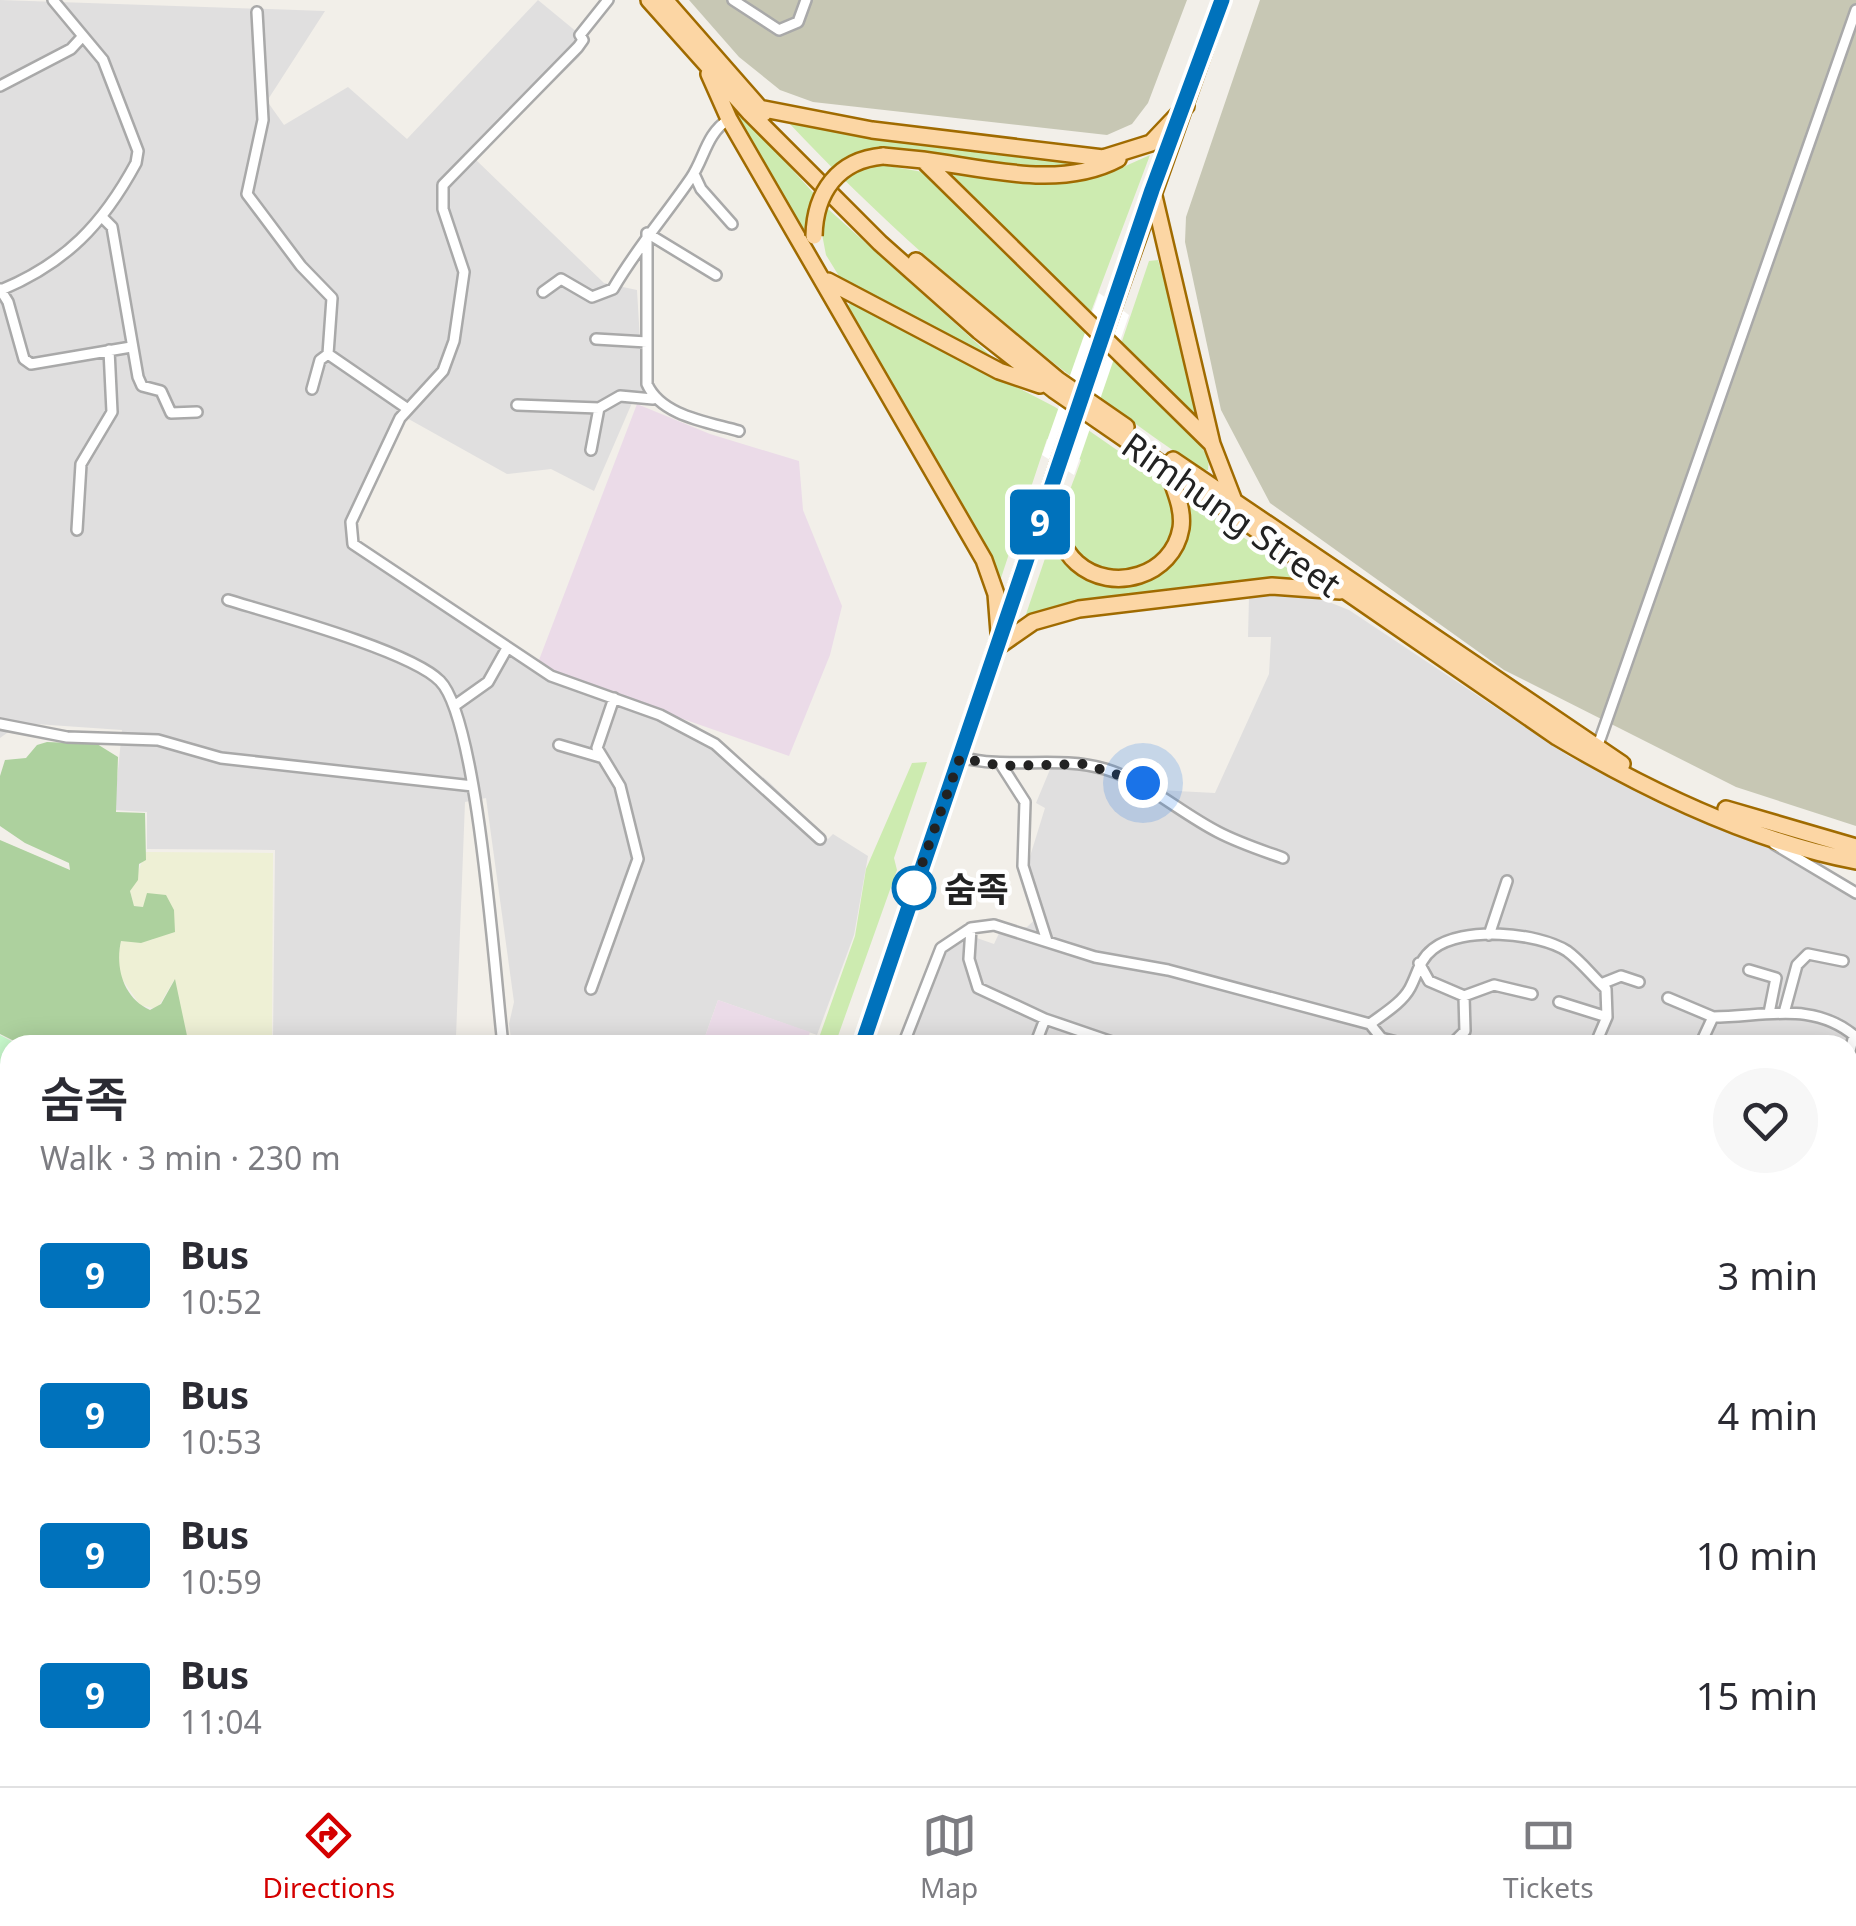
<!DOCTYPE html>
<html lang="en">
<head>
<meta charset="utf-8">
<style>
	:root { --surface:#fff; --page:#f7f7f7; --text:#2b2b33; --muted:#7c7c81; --line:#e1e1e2; --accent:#d40000 }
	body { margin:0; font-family:"Noto Sans","Noto Sans KR",sans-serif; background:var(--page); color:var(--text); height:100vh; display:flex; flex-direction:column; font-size:38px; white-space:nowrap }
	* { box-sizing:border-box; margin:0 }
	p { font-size:32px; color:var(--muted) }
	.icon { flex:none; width:55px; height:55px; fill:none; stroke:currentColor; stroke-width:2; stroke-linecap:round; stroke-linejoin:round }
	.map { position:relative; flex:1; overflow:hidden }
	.drawer { position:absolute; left:0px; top:1035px; width:1858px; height:752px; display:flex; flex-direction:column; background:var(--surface); border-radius:30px 30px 0 0; box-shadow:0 5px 25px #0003 }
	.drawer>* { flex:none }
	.badge { padding:0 20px; border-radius:8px; font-size:35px; line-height:65px }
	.you { position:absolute; width:50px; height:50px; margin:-25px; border:8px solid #fff; border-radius:50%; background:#1a73e8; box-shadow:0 0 0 15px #1a73e833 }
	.map>.badge { position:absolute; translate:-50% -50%; box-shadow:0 0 0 5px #fff }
	.round { display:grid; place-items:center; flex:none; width:105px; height:105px; border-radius:52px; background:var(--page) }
	.headline { display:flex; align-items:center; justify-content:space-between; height:170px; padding:0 40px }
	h1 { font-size:48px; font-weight:600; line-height:75px }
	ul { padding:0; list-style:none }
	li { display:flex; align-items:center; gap:30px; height:140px; padding:0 40px }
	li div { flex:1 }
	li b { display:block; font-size:38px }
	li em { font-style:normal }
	li .badge { min-width:110px; font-weight:700; text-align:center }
	.tabs { display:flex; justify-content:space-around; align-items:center; height:140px; border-top:2px solid var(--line); background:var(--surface); font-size:28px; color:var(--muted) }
	.tabs a { display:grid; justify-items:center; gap:5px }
	.tabs .on { color:var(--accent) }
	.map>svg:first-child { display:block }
	.residential { fill:#e0dfdf }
	.industrial { fill:#ebdbe8 }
	.construction { fill:#c7c7b4 }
	.farmland { fill:#eef0d5 }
	.grass { fill:#cdebb0 }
	.forest { fill:#add19e }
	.park { fill:#c8facc }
	.pier { fill:#fff }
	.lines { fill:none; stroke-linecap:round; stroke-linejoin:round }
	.minor-casing { stroke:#a9a9a9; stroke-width:14 }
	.primary-casing { stroke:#a06b00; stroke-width:20 }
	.minor { stroke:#fff; stroke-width:9 }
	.primary { stroke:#fcd6a4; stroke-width:15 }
	.primary-bridge-casing { stroke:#a06b00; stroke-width:20; stroke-linecap:butt }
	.primary-bridge { stroke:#fcd6a4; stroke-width:15 }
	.line-casing { stroke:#fff; stroke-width:22 }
	.line { stroke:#0072bc; stroke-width:15 }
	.walk { stroke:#222; stroke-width:10; stroke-dasharray:0 18 }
	.stop-dot { fill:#fff; stroke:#0072bc; stroke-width:5 }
	.labels { text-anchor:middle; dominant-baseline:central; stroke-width:9; stroke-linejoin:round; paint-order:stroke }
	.street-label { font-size:35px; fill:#222; stroke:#fff }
	.stop-label { font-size:35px; font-weight:bold; fill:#222; stroke:#fff; text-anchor:start }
</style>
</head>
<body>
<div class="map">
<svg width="1856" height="1786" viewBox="0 0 1856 1786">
	<rect width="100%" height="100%" fill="#f2efe9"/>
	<path class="residential" d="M0,0L325,11L267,101L284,125L348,87L407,139L538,0L589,42L579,57L475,159L604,283L637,290L643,392L635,396L594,491L551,469L507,474L405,417L391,428L346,520L349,546L555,671L696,725L768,781L828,839L833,834L868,856L854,935L817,1035L718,1000L702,1045H512L509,1024L514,1002L486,798L465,802L456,1037L273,1040L275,850L147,849V812L114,810L122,730L21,723L0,738Z
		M1268,592L1324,600L1349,610L1570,757L1643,793L1743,832L1856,888V1251L1848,1244V1045H907L941,958L956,942L974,937L994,944L1001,929L1027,927L1043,912L1028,863L1045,808L1036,803L1051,767L1083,768L1139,789L1215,793L1269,674L1271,637H1248L1249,597Z
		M631,1778H1074L1078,1786H628Z"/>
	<path class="industrial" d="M637,404L710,434L799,461L803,510L842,606L830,655L789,756L557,675L539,660Z
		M718,1000L810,1032L806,1045H702Z"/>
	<path class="construction" d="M689,0H1187L1148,103L1132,124L1107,135L813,102L780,90L739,57Z
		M1260,0H1856V826L1736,787L1504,670L1270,503L1221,410L1185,242L1186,217Z"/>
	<path class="farmland" d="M146,852L273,853L272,1041L357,1045H189L174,980L157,1009L140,1005L118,973L117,960L121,941L153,940L143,907L134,906L130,891Z"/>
	<path class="grass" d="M743,115L827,208L1000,364L842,281L826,255L822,234L804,235L735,119Z
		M788,122L1081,162L1084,167L1039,169L880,149L882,165L929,173L1182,421L1209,458L1208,470H1202C1051,368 913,255 788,122Z
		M1150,155L1089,317L953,179L954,170L1081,179L1112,172Z
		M1158,260L1201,412L1197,422L1120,347L1149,261Z
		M849,304H856L1055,407L1150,473L1169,493C1181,526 1164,578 1121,574C1108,573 1094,566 1082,562C1053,513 1064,510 1081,460L1047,439L1000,581L846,309Z
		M1184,496L1306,581L1273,582L1023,623L1053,535L1089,578L1167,564Z
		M927,762L894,858L897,870L838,1036L820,1035L855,936L866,869L912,763Z"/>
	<path class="forest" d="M47,742L97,744L118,757L116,812L145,813L146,860L139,864L138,880L130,891L134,906L143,907L147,893L166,895L174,910L175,932L141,943L121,941C115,967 123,998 150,1010L161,1004L175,979L189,1045H22L0,1034V840L70,870L69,863L25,843L0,826V776L5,760L26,758L37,745Z"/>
	<path class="park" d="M0,1035L19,1045H10V1778L353,1781L325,1786H0Z"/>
	<path class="pier" d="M1099,293L1129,315L1074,475L1042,455Z"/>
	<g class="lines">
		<defs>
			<path id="minor" d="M608,0L580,35L583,40L578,47L443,185V209L464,272L454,341L443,371L400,418L351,522L353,544L551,676L660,715L715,744L820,839
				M733,0L779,30L798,22L806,0
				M257,12L263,120L247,194L301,266L332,298L328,354L320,360L312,389
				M0,86L71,49L83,36
				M694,174L701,189L732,224
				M103,218L112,227L138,377L142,386L161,391L171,413L197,412
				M716,275L647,233V384C661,416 708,422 739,431
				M0,289L8,302L24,359L31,364L131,347
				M1,290C66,263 103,224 136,163L138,151L103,60L53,0
				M543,292L561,279L592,297L613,289C636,249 665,216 691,178C705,157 706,134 729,119
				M596,339L647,342
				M328,354L405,407
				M517,405L599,408L620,396L653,399
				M591,450L599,408
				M77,530L81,464L112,412L109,350
				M228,600C274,614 411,651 440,681C478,719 495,978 503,1045
				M457,704L488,682L506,650
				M0,724L67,737L158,740L221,758L473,786
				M559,745L600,757
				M1597,748L1856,10
				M960,757C1008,770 1057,755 1105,769C1148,782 1179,812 1218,832C1239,843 1261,850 1283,858
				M1002,766L1025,802L1023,866L1047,941
				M1774,844L1856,893
				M1489,935L1507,881
				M1419,963L1429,981L1464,996L1494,985L1532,994
				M1749,970L1776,978L1769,1013
				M1601,984L1621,976L1639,982
				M591,989L638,859L620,786L597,748L614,698
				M1668,998L1713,1017
				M1559,1002L1607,1017
				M1784,1013L1797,965L1808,954L1843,961
				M1045,1019L1121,1045
				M1370,1024C1383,1014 1402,1003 1410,988C1418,973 1419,960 1433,949C1462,926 1537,932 1567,951C1581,961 1593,977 1606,989L1607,1017L1595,1045
				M1381,1038L1408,1045
				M1662,1043L1667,1045
				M903,1045L941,948L971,928
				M1035,1045L1045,1019L978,988L969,959L971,928L994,925L1095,957L1168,970L1370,1024L1387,1045
				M1451,1045L1465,1031L1464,996
				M1700,1045L1713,1017C1764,1017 1813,1000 1856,1037
				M1848,1059L1854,1035
				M1848,1080L1856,1083
				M1848,1121H1856
				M1848,1175L1856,1177
				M1848,1264L1856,1273
				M1848,1482L1856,1500
				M1848,1543L1855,1557
				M841,1778L845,1786
				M676,1782L688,1786
				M520,1786L523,1778
				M735,1786L737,1778"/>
			<path id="primary" d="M649,0L750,113L880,243L979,331L1054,390L1557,737C1648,791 1751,841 1856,861
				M665,0L764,113
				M709,74L729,119L984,560L996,594L1000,645
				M759,108L872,130L1103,158L1151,143L1186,106
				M883,156L923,160L1212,444
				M923,160C985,168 1060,190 1118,159
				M1153,192L1212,444L1234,501
				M916,261L1058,380L1126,427
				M828,281L999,371L1040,385
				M1114,305L1222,0
				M1173,460L1622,764
				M1049,500C1054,522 1059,547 1077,563C1112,594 1173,576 1181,528C1184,508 1173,486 1167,468
				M1000,645L1033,622L1079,609L1272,586L1340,591
				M1726,809L1856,847
				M862,1045L1058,465
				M596,1786L599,1778"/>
		</defs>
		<use href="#minor" class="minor-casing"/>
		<use href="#primary" class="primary-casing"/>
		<use href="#minor" class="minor"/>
		<use href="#primary" class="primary"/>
		<defs>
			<path id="primary-bridge" d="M814,236C815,192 838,160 883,156
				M1058,465L1114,305"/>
		</defs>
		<use href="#primary-bridge" class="primary-bridge-casing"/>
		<use href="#primary-bridge" class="primary-bridge"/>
	</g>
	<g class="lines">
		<defs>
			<path id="line" d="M862,1045L1152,190L1222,0"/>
		</defs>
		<use href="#line" class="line-casing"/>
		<use href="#line" class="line"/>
		<path class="walk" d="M914,888L912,892L960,758L1002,766L1084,764L1143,783"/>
	</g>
	<circle class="stop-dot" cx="914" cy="888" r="20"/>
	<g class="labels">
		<g class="street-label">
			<text transform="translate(1232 514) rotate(35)">Rimhung Street</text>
		</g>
		<g class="stop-label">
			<text x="944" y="888">숨족</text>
		</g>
	</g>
</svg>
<div class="you" style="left:1143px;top:783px"></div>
<b class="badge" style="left:1040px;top:522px;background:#0072bc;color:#fff">9</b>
<section class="drawer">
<div class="headline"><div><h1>숨족</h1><p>Walk · 3 min · 230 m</p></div><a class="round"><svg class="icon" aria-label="heart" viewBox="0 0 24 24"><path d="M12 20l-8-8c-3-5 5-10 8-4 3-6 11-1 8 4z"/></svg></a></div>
<ul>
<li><span class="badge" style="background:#0072bc;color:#fff">9</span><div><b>Bus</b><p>10:52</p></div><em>3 min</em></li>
<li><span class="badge" style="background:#0072bc;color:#fff">9</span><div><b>Bus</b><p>10:53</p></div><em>4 min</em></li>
<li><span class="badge" style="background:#0072bc;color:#fff">9</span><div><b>Bus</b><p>10:59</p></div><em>10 min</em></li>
<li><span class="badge" style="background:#0072bc;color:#fff">9</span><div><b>Bus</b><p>11:04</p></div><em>15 min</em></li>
</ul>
</section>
</div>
<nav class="tabs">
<a class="on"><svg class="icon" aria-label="directions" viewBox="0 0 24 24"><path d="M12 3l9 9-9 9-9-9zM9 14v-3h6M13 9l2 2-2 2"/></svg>Directions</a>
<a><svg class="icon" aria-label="map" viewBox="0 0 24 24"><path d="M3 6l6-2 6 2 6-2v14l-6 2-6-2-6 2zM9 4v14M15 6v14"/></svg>Map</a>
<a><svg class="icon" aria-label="tickets" viewBox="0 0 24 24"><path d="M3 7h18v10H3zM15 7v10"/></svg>Tickets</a>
</nav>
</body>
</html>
